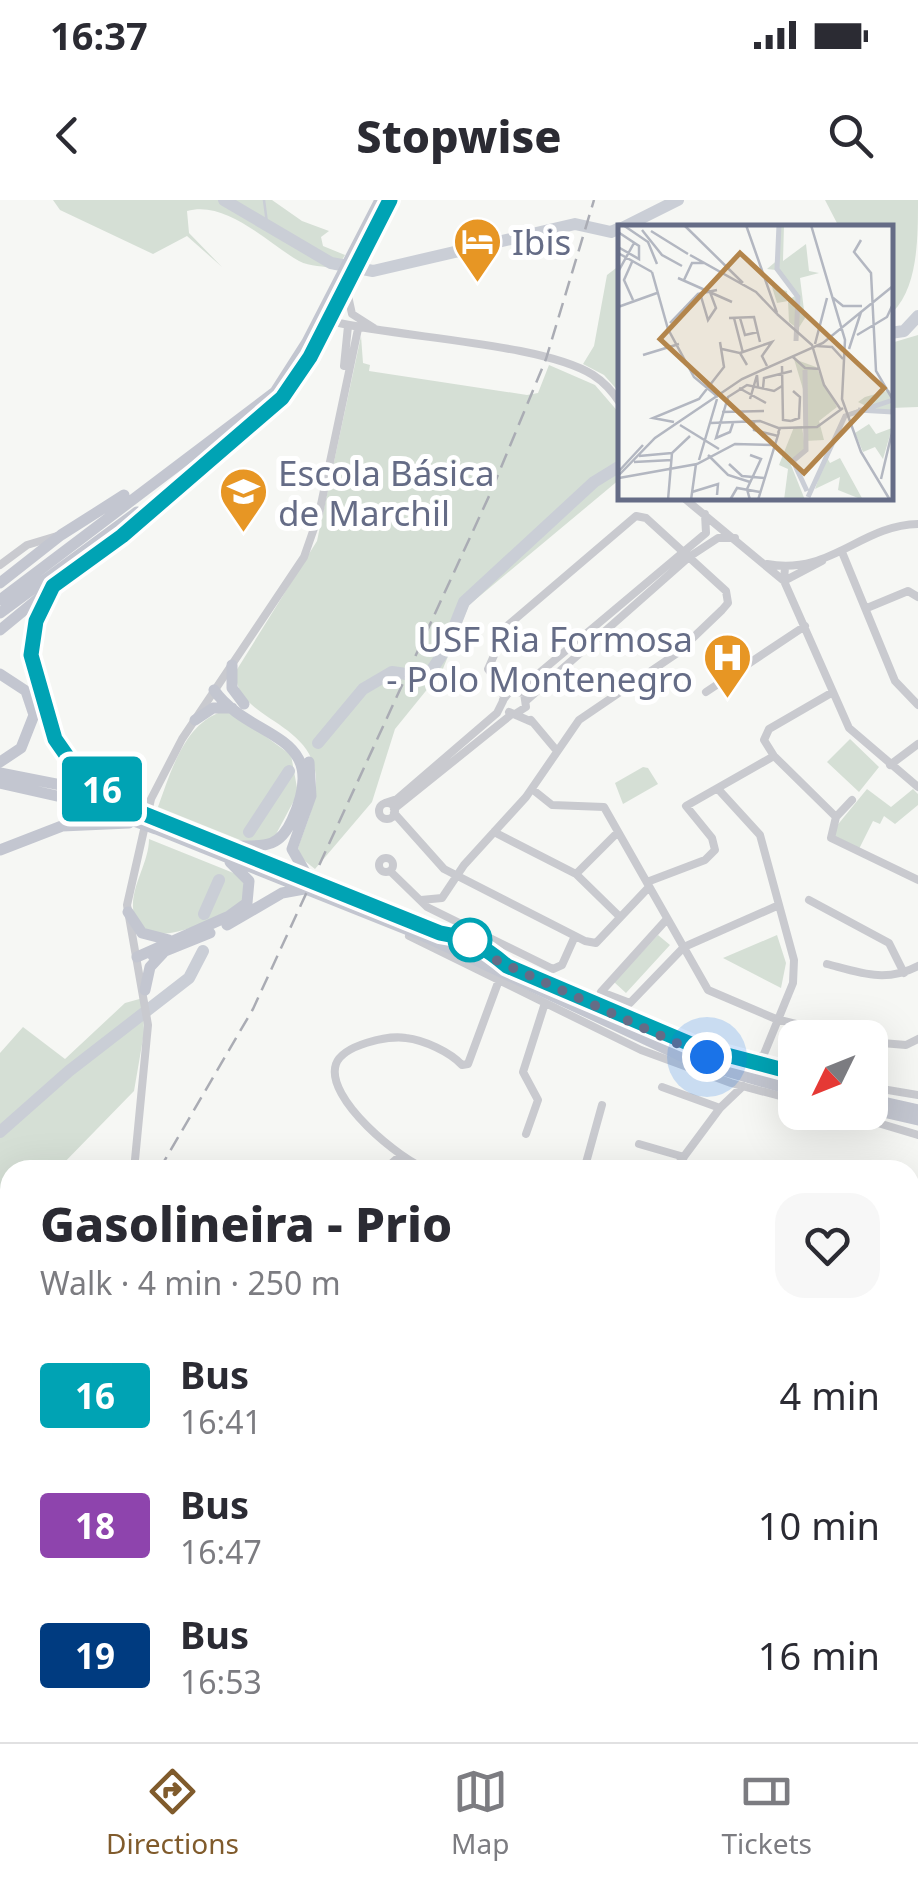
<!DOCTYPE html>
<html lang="en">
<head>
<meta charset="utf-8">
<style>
	:root { --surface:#fff; --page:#f7f7f7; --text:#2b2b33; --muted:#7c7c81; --line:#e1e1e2; --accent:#805b2c }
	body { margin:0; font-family:"Noto Sans",sans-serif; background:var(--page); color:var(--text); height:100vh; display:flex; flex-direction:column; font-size:38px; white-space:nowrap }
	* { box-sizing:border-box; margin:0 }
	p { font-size:32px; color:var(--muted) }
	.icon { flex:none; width:55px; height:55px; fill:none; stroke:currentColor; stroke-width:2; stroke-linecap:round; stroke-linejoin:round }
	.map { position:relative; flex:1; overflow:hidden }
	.side { position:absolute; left:0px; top:960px; width:920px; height:582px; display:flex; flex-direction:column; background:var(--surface); border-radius:30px 30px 0 0; box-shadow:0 10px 40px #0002 }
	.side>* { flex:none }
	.badge { padding:0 20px; border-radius:8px; font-size:35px; line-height:65px }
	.needle { width:65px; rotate:227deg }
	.tools { position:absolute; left:778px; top:820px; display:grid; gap:20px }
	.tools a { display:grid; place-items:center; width:110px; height:110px; border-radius:20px; background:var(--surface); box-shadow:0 10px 40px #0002; font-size:50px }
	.you { position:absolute; width:50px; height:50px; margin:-25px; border:8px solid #fff; border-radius:50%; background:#1a73e8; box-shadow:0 0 0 15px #1a73e833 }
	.map>.badge { position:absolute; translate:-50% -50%; box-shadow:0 0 0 5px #fff }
	.round { display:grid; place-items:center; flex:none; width:105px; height:105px; border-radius:30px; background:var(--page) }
	.headline { display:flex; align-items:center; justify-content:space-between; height:170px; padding:0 40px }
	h1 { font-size:48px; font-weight:800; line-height:75px }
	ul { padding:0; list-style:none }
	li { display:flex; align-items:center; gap:30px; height:130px; padding:0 40px }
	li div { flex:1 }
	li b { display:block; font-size:38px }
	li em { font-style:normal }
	li .badge { min-width:110px; font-weight:700; text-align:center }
	.status { display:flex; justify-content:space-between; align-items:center; height:70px; padding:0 50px; background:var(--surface); direction:ltr }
	.status svg { height:28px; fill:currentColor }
	header { display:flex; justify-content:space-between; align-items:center; height:130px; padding:0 40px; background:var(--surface); font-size:45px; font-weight:800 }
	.tabs { display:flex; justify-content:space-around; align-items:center; height:140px; border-top:2px solid var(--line); background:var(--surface); font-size:28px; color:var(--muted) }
	.tabs a { display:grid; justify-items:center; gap:5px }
	.tabs .on { color:var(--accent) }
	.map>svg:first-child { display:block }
	.green { fill:#d5dfd5 }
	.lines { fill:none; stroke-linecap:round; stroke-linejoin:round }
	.stream { stroke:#caced6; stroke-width:2.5 }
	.river { stroke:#caced6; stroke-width:12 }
	.minor { stroke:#c9cacf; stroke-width:8 }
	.primary { stroke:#c3c6d0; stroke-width:11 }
	.rail { stroke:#aaacb4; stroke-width:2.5; stroke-dasharray:15 8; stroke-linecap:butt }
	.line-casing { stroke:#fff; stroke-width:22 }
	.line { stroke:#00a3b4; stroke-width:15 }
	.walk { stroke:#656c86; stroke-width:10; stroke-dasharray:0 18 }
	.stop-dot { fill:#fff; stroke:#00a3b4; stroke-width:5 }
	.labels { text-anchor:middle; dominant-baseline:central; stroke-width:10; stroke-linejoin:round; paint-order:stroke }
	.poi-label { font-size:35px; fill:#656c86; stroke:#fff; text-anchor:start }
	.inset-river { fill:none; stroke:#caced6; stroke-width:5 }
	.inset-road { fill:none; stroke:#b3b7c1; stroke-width:2.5 }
	.view { fill:#b3854b; fill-opacity:0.15; stroke:#b3854b; stroke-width:5 }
	.inset-edge { fill:none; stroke:#656c86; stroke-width:5 }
</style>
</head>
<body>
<div class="status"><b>16:37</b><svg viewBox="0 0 49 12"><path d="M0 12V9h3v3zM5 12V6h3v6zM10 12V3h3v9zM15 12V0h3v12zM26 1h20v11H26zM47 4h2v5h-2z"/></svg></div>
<header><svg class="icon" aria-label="back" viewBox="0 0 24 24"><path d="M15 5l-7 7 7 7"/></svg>Stopwise<svg class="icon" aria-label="search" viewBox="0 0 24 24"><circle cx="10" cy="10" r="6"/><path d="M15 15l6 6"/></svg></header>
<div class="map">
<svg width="918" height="1542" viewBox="0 0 918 1542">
	<rect width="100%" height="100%" fill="#f6f7f4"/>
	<path class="green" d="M53,0H272L302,21L329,31L321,37L323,46L345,55L336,70C324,65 310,67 299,61C267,43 227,0 187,11L189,33L222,67L187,36L153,54L60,10Z
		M825,0H918C918,39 918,86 893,112L890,28L839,27Z
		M620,65V193L604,175L583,164L594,146L607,75Z
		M918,135V207L891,208V143Z
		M361,136L363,163L370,165L369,171L527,195L538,193L549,165L595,185L620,214V279L469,405L442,471L395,529L372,602L315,669L301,658L298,648C305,627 317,602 316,579C314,520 232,519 236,471L317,341Z
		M221,512H232L291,555L298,593L274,638L250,644L158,607C170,574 184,524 221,512Z
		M850,539L879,567L859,592L827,562Z
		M643,567L648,568L658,584L623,604L615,583Z
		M867,589L891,607L913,589L918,594V605L895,624L884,616L880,624L873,621L859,649L835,637V628Z
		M149,639L236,674L244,680L243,700C222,718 135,762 133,707C132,684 149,662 149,639Z
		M658,735L670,745L626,793L614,782Z
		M777,735L786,763L781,788L723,758Z
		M143,798L144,833L134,891L57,970H10V1011L0,1008V853L23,827L65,859L125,803Z
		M10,1019V1152L0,1134V1030Z"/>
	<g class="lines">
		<path class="stream" d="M264,0L267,23"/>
		<path class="river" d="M224,0L331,63L373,71L575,24L611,32L620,28
			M622,28L678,0
			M890,133L904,131L918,116
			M318,543L363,489L392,472L427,477L445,450L464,402L594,282L620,266
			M249,632L289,571
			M204,714L219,680
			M0,932L69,871L189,778L203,751"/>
		<path class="minor" d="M347,91L352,114L374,128
			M325,129L335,122C401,138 542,143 593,175C604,182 613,192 620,203
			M344,166L348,126
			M684,298L784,381L822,361
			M842,352L895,481L918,505
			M767,364C830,376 861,325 918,324
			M0,365L27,345L57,336
			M785,367L784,381L849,528L918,587
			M867,408L908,391L918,397
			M519,490L706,333L705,314
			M706,492L805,426
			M503,500L510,491L524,493L526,507L515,514
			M527,500L689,357L718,338H735
			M509,512L532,522
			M531,520L557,551
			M774,556L836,617L831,638L918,680
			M890,565L918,544
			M532,589L552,605L604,607L708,790L776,819L853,838
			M718,589L760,635L794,760L793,783L764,854L750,862
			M385,603L397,599L497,513L503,501
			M379 611a8 8 0 1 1 16 0a8 8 0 1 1-16 0Z
			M394,609L512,514
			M394,613L444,669L585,741L596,743L649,687
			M836,617L852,600
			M494,632L576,674L620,717
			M379 665a7 7 0 1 1 14 0a7 7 0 1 1-14 0Z
			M390,671L427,707L553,769L562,765L575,736
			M576,674L618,632
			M647,682L705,660L715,650L712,638L686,606L774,556L764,540L769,529L833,492
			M421,700L442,698L464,665L526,597L579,520L676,454L722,410L728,403L726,391L646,318L636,316L507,426L488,469L501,486L504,498
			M809,700L889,743L904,773
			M667,719L601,792L630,803L684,747L779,705
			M409,736L641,850L731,883L795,900
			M827,764C861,773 886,783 918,766
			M870,842L906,845L918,839
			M761,865L795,873
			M662,887L720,908
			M870,887L918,895
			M841,912L918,935
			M526,934L538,900L523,872L545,803
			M639,944L684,957
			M134,970L148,825L127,705L151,599L182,539L304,357L319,314L358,129
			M384,970L401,955
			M429,970C401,961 324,898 336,864C343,845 388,835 406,838C424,840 450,852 462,865L468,864L499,780
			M584,970L602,905
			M674,970L720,908L743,886
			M910,1025L918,1026
			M0,1241L10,1225
			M910,1247L918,1230
			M910,1308H918
			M910,1460L918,1467
			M130,1532V1542
			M212,1532L214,1542
			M357,1532L361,1542
			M421,1532L431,1542
			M451,1542L455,1532
			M579,1542L585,1532
			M817,1542L819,1532"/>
		<path class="primary" d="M0,383L61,335L124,295
			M50,392C41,407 33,424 31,442C28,481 49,545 78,572C89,582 104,590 116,598
			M0,400L275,192L307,142L380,0
			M0,413L137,312
			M0,430L282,198L309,157L390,0
			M232,465V488L244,504
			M0,474L26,491L34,515L21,548L0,562
			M214,490C251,542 333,531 292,620C279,649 263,646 235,646
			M195,520L213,508H232
			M309,562L311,596L292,649L309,679
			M0,573L66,586L137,611L415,722L665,840L795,881
			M0,583L79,601L156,629L428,738L692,861L795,891
			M0,650L62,626L129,623
			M128,712L142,733L169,740
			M227,725L282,693L304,689
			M153,756L210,733
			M137,757L229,716L247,703L249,681L230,662
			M145,790L150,767L163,753
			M870,899L918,910
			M870,909L918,920"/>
		<path class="rail" d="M159,970L253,809L490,294L546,159L594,0
			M0,1225L10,1209"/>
	</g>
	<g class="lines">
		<defs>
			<path id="line" d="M390,0L310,157L282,198L122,336L53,386L36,421L31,455L55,539L78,572L98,586L137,611L440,733C468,737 486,748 507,766L700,848L795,873"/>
		</defs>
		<use href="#line" class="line-casing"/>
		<use href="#line" class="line"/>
		<path class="walk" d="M470,740L474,750L707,857"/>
	</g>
	<defs>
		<symbol id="hotel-pin" viewBox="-11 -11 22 30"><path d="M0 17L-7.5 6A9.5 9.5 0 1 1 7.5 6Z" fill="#e79624" stroke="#fff"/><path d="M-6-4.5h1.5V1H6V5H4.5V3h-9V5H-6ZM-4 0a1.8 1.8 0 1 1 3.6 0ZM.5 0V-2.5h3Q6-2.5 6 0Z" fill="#fff"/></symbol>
		<symbol id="school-pin" viewBox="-11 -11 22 30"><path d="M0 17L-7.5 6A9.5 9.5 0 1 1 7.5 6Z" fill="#e79624" stroke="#fff"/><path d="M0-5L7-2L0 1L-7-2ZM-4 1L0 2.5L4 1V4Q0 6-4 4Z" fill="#fff"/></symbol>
		<symbol id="hospital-pin" viewBox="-11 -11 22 30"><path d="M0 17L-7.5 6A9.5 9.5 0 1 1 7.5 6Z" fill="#e79624" stroke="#fff"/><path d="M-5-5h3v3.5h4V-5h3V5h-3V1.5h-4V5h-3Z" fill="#fff"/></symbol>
	</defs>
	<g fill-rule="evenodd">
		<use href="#hotel-pin" x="450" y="14" width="55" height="75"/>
		<use href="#school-pin" x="216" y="264" width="55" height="75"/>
		<use href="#hospital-pin" x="700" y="430" width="55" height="75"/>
	</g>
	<circle class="stop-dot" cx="470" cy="740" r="20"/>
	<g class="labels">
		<g class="poi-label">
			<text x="512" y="41">Ibis</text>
			<text x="278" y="272">Escola Básica<tspan x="278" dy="40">de Marchil</tspan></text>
			<text x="693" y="438" text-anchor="end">USF Ria Formosa<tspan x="693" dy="40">- Polo Montenegro</tspan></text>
		</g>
	</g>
	<g transform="translate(618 25)">
		<rect width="275" height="275" fill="#f6f7f4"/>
		<path d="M160,0H166L165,36L188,19L191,46L201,48L182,53L187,93L180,104L171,97L170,76L159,78L154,62L169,66L170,75L177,71L158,45L149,44L162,33ZM176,134L198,142L219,182L201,196L206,215L187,216V171ZM272,165L275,187L230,188L248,181L240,177L247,172ZM251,199L258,209L274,203L265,234L257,222L245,227L237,208ZM184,201L187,224L173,240L187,275H166L170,244L161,240L176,202ZM208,231L212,238L222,233L245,275L220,265L222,252L197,264Z" fill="#d5dfd5"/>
		<path class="inset-river" d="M161,0L159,44L180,72L178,116M187,145L188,225L175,236L189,266M240,185L275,187M190,272L227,191L275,175"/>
		<path class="inset-road" d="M5,0L30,17L39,39M66,0L125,58M128,0L159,88M193,0L227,115L224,174L243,227L272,275M24,5L44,30L64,41M33,6L70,29M0,7L21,21V34L0,22M243,15L236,27L253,48L258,146L275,175M0,28L34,47M72,30L138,67L159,89M14,37L6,55L15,75M0,47L16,18M34,47L50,104L76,152L100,172M60,53L114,77M66,55L74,38H87M82,68L90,95L98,83L92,67M214,72L225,81H244M0,82L39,68M159,89L194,120L206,160L223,185M111,93L136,92L142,117M116,93L125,128M122,93L127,110L140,107M52,98L80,69L99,65M239,110L269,92L275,79M197,119L209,73M199,121L214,122L225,134M104,124L122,128L129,140M231,124L243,87M122,128L154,117L144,131L149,141M25,130L61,119M175,132L187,143L202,144M164,141L165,195L173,196M121,163L148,178M145,163L146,153L174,146M132,174L139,150L140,162M104,187L146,186M136,196V205L160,211M173,196L181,193L182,172L175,166M56,197L35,193L81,174L106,142L102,117M93,198L142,196L163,204M115,198L112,207L98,213L110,172L129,160L156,166L164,161M62,200L101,224M160,208L162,203L199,202L225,183M90,230L110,250L132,257M21,231L54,228M81,235L99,174M16,237L54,235M111,239L124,251L146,253M1,246L25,220M0,251L37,213L124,154L205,118L275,61M1,253L79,239L117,219L156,220M263,254L275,203M74,267L100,259L99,270M50,275L54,228L72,211M73,275L78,239M112,275L119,263L142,267M132,275L129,264L143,234L132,230M140,275L161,207"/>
		<path class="view" d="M122,28L266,163L186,248L42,114Z"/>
		<rect width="275" height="275" class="inset-edge"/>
	</g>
</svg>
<div class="tools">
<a><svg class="needle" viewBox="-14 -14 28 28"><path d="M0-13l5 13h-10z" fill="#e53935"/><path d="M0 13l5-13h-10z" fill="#7c7c81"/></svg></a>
</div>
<div class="you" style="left:707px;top:857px"></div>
<b class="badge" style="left:102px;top:589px;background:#00a3b4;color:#fff">16</b>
<section class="side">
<div class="headline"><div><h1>Gasolineira - Prio</h1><p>Walk · 4 min · 250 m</p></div><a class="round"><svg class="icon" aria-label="heart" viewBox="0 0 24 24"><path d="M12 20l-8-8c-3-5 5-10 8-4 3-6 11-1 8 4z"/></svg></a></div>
<ul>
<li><span class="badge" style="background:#00a3b4;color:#fff">16</span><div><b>Bus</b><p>16:41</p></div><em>4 min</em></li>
<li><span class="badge" style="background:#8e44ad;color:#fff">18</span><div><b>Bus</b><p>16:47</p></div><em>10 min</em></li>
<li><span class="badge" style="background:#003b80;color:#fff">19</span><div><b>Bus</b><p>16:53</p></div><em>16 min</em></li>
</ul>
</section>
</div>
<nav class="tabs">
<a class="on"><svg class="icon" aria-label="directions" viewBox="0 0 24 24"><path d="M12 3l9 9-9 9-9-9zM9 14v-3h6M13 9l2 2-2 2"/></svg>Directions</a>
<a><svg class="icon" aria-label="map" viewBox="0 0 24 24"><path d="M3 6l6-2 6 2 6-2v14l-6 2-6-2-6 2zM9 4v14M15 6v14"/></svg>Map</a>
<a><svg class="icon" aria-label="tickets" viewBox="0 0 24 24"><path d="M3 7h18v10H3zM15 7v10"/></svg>Tickets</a>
</nav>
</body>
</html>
